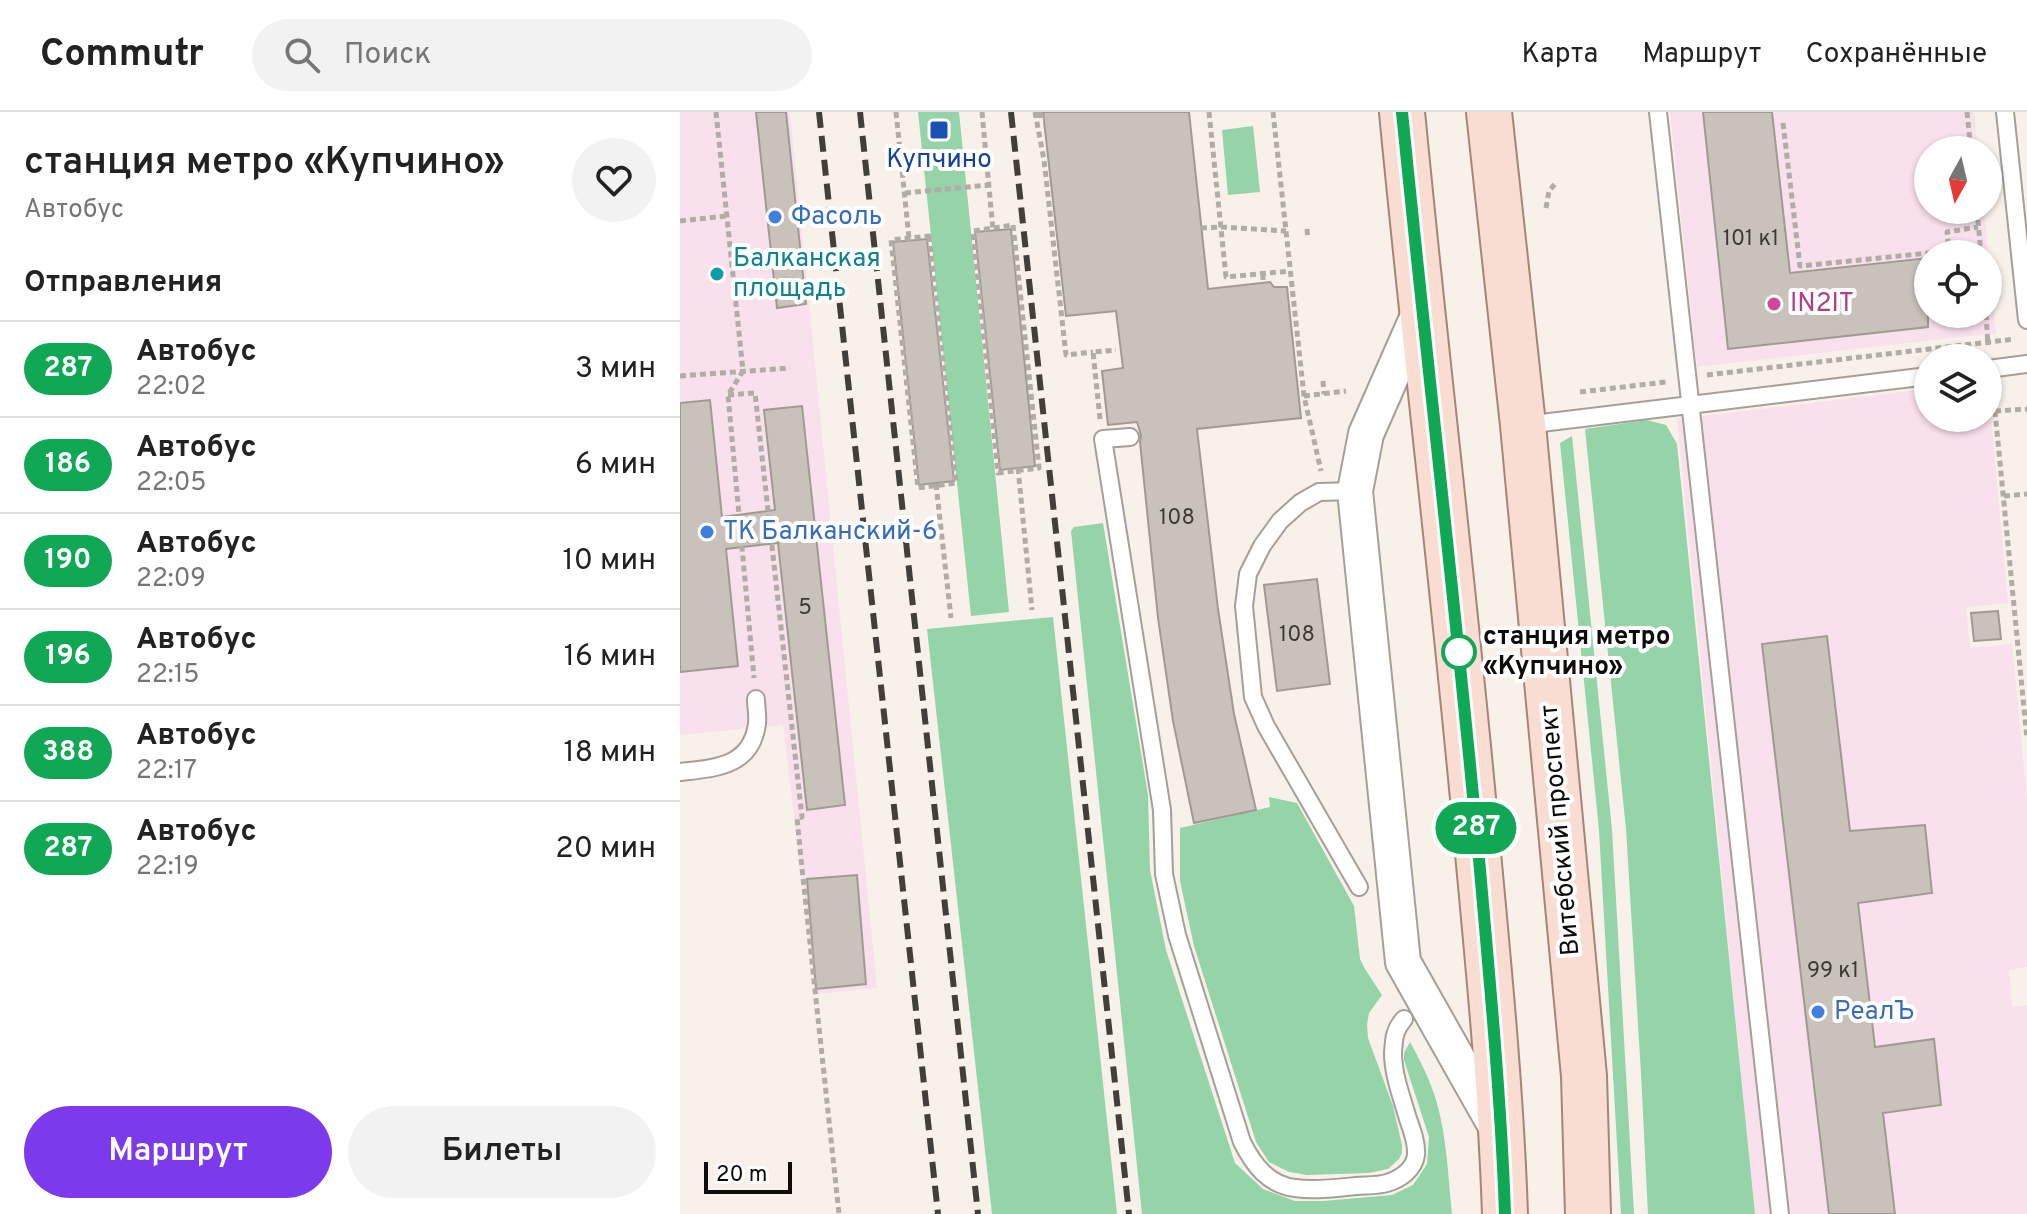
<!DOCTYPE html>
<html lang="ru">
<head>
<meta charset="utf-8">
<style>
	:root { --surface:#fff; --page:#f2f2f2; --text:#222; --muted:#767676; --line:#e0e0e0; --accent:#7c3aed }
	body { margin:0; font-family:Overpass,sans-serif; background:var(--page); color:var(--text); height:100vh; display:flex; flex-direction:column; font-size:30px; white-space:nowrap }
	* { box-sizing:border-box; margin:0 }
	p { font-size:26px; color:var(--muted) }
	.icon { flex:none; width:44px; height:44px; fill:none; stroke:currentColor; stroke-width:2; stroke-linecap:round; stroke-linejoin:round }
	.map { position:relative; flex:1; overflow:hidden }
	.details { display:flex; flex-direction:column; background:var(--surface); width:680px }
	.details>* { flex:none }
	.badge { padding:0 16px; border-radius:26px; font-size:28px; line-height:52px }
	.needle { width:52px; rotate:188deg }
	.tools { position:absolute; left:1234px; top:24px; display:grid; gap:16px }
	.tools a { display:grid; place-items:center; width:88px; height:88px; border-radius:50%; background:var(--surface); box-shadow:0 2px 6px #0004; font-size:40px }
	.scale { position:absolute; left:24px; bottom:20px; width:88px; box-sizing:border-box; padding-left:8px; border:4px solid #0e0c09; border-top:0; font-size:22px; line-height:28px; white-space:nowrap; color:#0e0c09; -webkit-text-stroke:6px #fff; paint-order:stroke }
	.map>.badge { position:absolute; translate:-50% -50%; box-shadow:0 0 0 4px #fff }
	h2 { padding:0 24px; font-size:30px; line-height:72px }
	.round { display:grid; place-items:center; flex:none; width:84px; height:84px; border-radius:42px; background:var(--page) }
	.overview { display:flex; align-items:center; justify-content:space-between; height:136px; padding:0 24px }
	h1 { font-size:38px; font-weight:600; line-height:60px }
	.action { display:flex; gap:16px; margin-top:auto; padding:16px 24px }
	.action a { flex:1; height:92px; border-radius:48px; background:var(--accent); color:#fff; font-size:32px; font-weight:600; line-height:92px; text-align:center }
	.action a+a { background:var(--page); color:var(--text) }
	ul { padding:0; list-style:none }
	li { display:flex; align-items:center; gap:24px; height:96px; padding:0 24px; border-top:2px solid var(--line) }
	li div { flex:1 }
	li b { display:block; font-size:30px }
	li em { font-style:normal }
	li .badge { min-width:88px; font-weight:700; text-align:center }
	header { display:flex; align-items:center; gap:48px; box-sizing:border-box; height:112px; padding:0 40px; background:var(--surface); border-bottom:2px solid var(--line) }
	header strong { font-size:38px }
	nav { display:flex; gap:44px; margin-inline-start:auto; font-size:28px }
	.search { width:560px; height:72px; background:var(--page); display:flex; align-items:center; gap:20px; box-sizing:border-box; padding:0 28px; border-radius:44px; color:var(--muted); font-size:30px }
	main { display:flex; flex:1; min-height:0 }
	.map>svg:first-child { display:block }
	.commercial { fill:#f8e0ec; fill-rule:evenodd }
	.green { fill:#95d3a8 }
	.building { fill:#c8c2bb; stroke:#a09a93; stroke-width:2 }
	.lines { fill:none; stroke-linecap:round; stroke-linejoin:round }
	.lane-casing { stroke:#a59f98; stroke-width:20 }
	.street-casing { stroke:#a59f98; stroke-width:38 }
	.primary-casing { stroke:#a58578; stroke-width:48 }
	.path { stroke:#b1aca6; stroke-width:5; stroke-dasharray:6 4; stroke-linecap:butt }
	.lane { stroke:#fff; stroke-width:16 }
	.street { stroke:#fff; stroke-width:34 }
	.primary { stroke:#faddd2; stroke-width:44 }
	.rail { stroke:#423f3b; stroke-width:6; stroke-dasharray:16 8; stroke-linecap:butt }
	.line-casing { stroke:#fff; stroke-width:18 }
	.line { stroke:#10a855; stroke-width:12 }
	.transit-dot { fill:#1a4fb4; stroke:#fff; stroke-width:3 }
	.shop-dot { fill:#3f7fe0; stroke:#fff; stroke-width:3 }
	.culture-dot { fill:#0f9aa8; stroke:#fff; stroke-width:3 }
	.hotel-dot { fill:#d1479c; stroke:#fff; stroke-width:3 }
	.stop-dot { fill:#fff; stroke:#10a855; stroke-width:4 }
	.labels { text-anchor:middle; dominant-baseline:central; stroke-width:8; stroke-linejoin:round; paint-order:stroke }
	.number-label { font-size:22px; fill:#3c3a36 }
	.transit-label { font-size:26px; fill:#164399; stroke:#fff }
	.shop-label { font-size:26px; fill:#366cbe; stroke:#fff; text-anchor:start }
	.culture-label { font-size:26px; fill:#0d838f; stroke:#fff; text-anchor:start }
	.hotel-label { font-size:26px; fill:#b23c85; stroke:#fff; text-anchor:start }
	.stop-label { font-size:26px; font-weight:bold; fill:#0e0c09; stroke:#fff; text-anchor:start }
	.street-label { font-size:26px; fill:#0e0c09; stroke:#fff }
</style>
</head>
<body>
<header>
<strong>Commutr</strong>
<div class="search"><svg class="icon" aria-label="search" viewBox="0 0 24 24"><circle cx="10" cy="10" r="6"/><path d="M15 15l6 6"/></svg>Поиск</div>
<nav><a>Карта</a><a>Маршрут</a><a>Сохранённые</a></nav>
</header>
<main>
<section class="details">
<div class="overview"><div><h1>станция метро «Купчино»</h1><p>Автобус</p></div><a class="round"><svg class="icon" aria-label="heart" viewBox="0 0 24 24"><path d="M12 20l-8-8c-3-5 5-10 8-4 3-6 11-1 8 4z"/></svg></a></div>
<h2>Отправления</h2>
<ul>
<li><span class="badge" style="background:#10a855;color:#fff">287</span><div><b>Автобус</b><p>22:02</p></div><em>3 мин</em></li>
<li><span class="badge" style="background:#10a855;color:#fff">186</span><div><b>Автобус</b><p>22:05</p></div><em>6 мин</em></li>
<li><span class="badge" style="background:#10a855;color:#fff">190</span><div><b>Автобус</b><p>22:09</p></div><em>10 мин</em></li>
<li><span class="badge" style="background:#10a855;color:#fff">196</span><div><b>Автобус</b><p>22:15</p></div><em>16 мин</em></li>
<li><span class="badge" style="background:#10a855;color:#fff">388</span><div><b>Автобус</b><p>22:17</p></div><em>18 мин</em></li>
<li><span class="badge" style="background:#10a855;color:#fff">287</span><div><b>Автобус</b><p>22:19</p></div><em>20 мин</em></li>
</ul>
<div class="action"><a>Маршрут</a><a>Билеты</a></div>
</section>
<div class="map">
<svg width="1347" height="1102" viewBox="0 0 1347 1102">
	<rect width="100%" height="100%" fill="#f7f1e9"/>
	<path class="commercial" d="M0,0H110L197,876L136,882L103,613L0,623Z
		M990,0H1294L1298,38H1248V98H1304L1316,221L1017,255ZM1248,142H1308V202H1248Z
		M1308,272L1328,491L1286,495L1290,536L1332,532L1347,688V855L1329,858L1332,895L1347,893V1102H1075L997,307L1248,277V306H1308Z"/>
	<path class="green" d="M238,0H279L329,500L291,504Z
		M573,14L580,80L548,83L542,18Z
		M967,308L986,313L997,332L1075,1102H968L961,961L946,717L905,317Z
		M892,324L932,718L954,1102H941L919,718L880,331Z
		M423,411L468,683L470,758L486,838L555,1051L583,1077L615,1089H643L712,1083L733,1073L747,1052L749,1025L724,948V941L730,930C740,948 750,968 756,988C767,1024 768,1065 772,1102H462L391,419L394,415Z
		M373,505L437,1102H312L247,517Z
		M589,685L617,691L674,794L680,847L685,857L702,883L689,901L687,912L688,926L713,994L722,1033V1041L719,1047L708,1057L689,1061L627,1063L609,1060L589,1050L576,1030L514,834L500,769V716L590,695Z"/>
	<path class="building" d="M76,0H106L126,192L97,196Z
		M363,0H509L528,177L590,170L594,175H607L621,306L517,317L538,497L554,602L576,698L514,711L493,609L478,506L460,330L461,323L457,310L428,313L422,259L443,256L436,199L386,204Z
		M1023,0H1092L1110,161L1248,146V215L1048,237Z
		M331,117L355,354L320,358L295,120Z
		M247,127L274,369L239,373L213,130Z
		M30,288L42,405L95,398L84,298L122,294L165,693L127,698L98,431L46,437L58,554L0,560V291Z
		M637,467L650,572L597,579L584,473Z
		M1318,499L1321,527L1294,529L1291,501Z
		M1147,524L1170,719L1245,713L1252,781L1178,791L1195,935L1254,927L1261,993L1203,1001L1215,1102H1149L1138,1008L1082,532Z
		M177,763L186,872L136,877L127,767Z"/>
	<g class="lines">
		<defs>
			<path id="lane" d="M978,0L1100,1102
				M1325,0L1347,208
				M1308,257L1347,252
				M845,313L1248,264
				M450,325L423,327L482,698L484,762L497,823L562,1030C573,1052 588,1073 615,1076C634,1079 657,1076 676,1074C686,1073 697,1074 707,1071C720,1067 734,1058 736,1043C737,1031 732,1018 728,1007C722,986 713,963 713,941C714,927 714,918 724,907
				M675,379L639,380L620,391L600,409L582,434L568,462L564,494L573,585L586,614L679,775
				M0,660C35,656 71,655 77,612C78,604 76,595 76,587"/>
			<path id="street" d="M741,197L686,322L675,379L723,850L819,1020"/>
			<path id="primary" d="M722,0C746,251 777,501 799,752C810,869 821,985 825,1102
				M809,0L843,313L904,964L908,1102"/>
		</defs>
		<use href="#lane" class="lane-casing"/>
		<use href="#street" class="street-casing"/>
		<use href="#primary" class="primary-casing"/>
		<path class="path" d="M36,0L63,259L48,283L74,566
			M216,0L229,126
			M302,0L313,118
			M355,0L364,48L386,243L413,240
			M360,0V7H364
			M529,0L546,165L610,159
			M593,0L624,284L641,359
			M1287,0L1291,38
			M1103,11L1120,154L1269,139L1267,120L1298,115
			M225,81L309,73
			M866,96L869,79L875,72
			M1297,98L1301,142
			M0,109L46,104
			M333,113L359,356L318,361L293,119Z
			M521,116L541,115L606,119
			M627,117L628,127
			M249,124L276,371L238,376L211,128Z
			M583,162V171
			M1306,202L1308,233
			M1027,263L1335,227
			M0,264L110,256
			M643,269L644,282
			M1313,279L1347,627
			M900,280L986,270
			M48,283L75,281L122,705L117,706L121,747L159,1102
			M624,284L666,279
			M1315,299L1347,297
			M420,307L413,240L436,238
			M338,356L352,498
			M256,372L271,506
			M1324,384L1347,382"/>
		<use href="#lane" class="lane"/>
		<use href="#street" class="street"/>
		<use href="#primary" class="primary"/>
		<path class="rail" d="M139,0L258,1102
			M180,0L298,1102
			M331,0L449,1102"/>
	</g>
	<g class="lines">
		<defs>
			<path id="line" d="M722,0C747,253 777,505 800,758C810,873 821,987 825,1102"/>
		</defs>
		<use href="#line" class="line-casing"/>
		<use href="#line" class="line"/>
	</g>
	<rect class="transit-dot" x="249" y="8" width="20" height="20" rx="4"/>
	<g class="shop-dot">
		<circle cx="95" cy="105" r="8"/>
		<circle cx="27" cy="420" r="8"/>
		<circle cx="1138" cy="900" r="8"/>
	</g>
	<circle class="culture-dot" cx="37" cy="162" r="8"/>
	<circle class="hotel-dot" cx="1094" cy="192" r="8"/>
	<circle class="stop-dot" cx="779" cy="540" r="16"/>
	<g class="labels">
		<g class="number-label">
			<text x="1071" y="127">101 к1</text>
			<text x="497" y="406">108</text>
			<text x="125" y="496">5</text>
			<text x="617" y="523">108</text>
			<text x="1153" y="859">99 к1</text>
		</g>
		<g class="transit-label">
			<text x="259" y="48">Купчино</text>
		</g>
		<g class="shop-label">
			<text x="111" y="105">Фасоль</text>
			<text x="43" y="420">ТК Балканский-6</text>
			<text x="1154" y="900">РеалЪ</text>
		</g>
		<g class="culture-label">
			<text x="53" y="147">Балканская<tspan x="53" dy="30">площадь</tspan></text>
		</g>
		<g class="hotel-label">
			<text x="1110" y="192">IN2IT</text>
		</g>
		<g class="stop-label">
			<text x="803" y="525">станция метро<tspan x="803" dy="30">«Купчино»</tspan></text>
		</g>
		<g class="street-label">
			<text transform="translate(881 718) rotate(-95)">Витебский проспект</text>
		</g>
	</g>
</svg>
<div class="tools">
<a><svg class="needle" viewBox="-14 -14 28 28"><path d="M0-13l5 13h-10z" fill="#e53935"/><path d="M0 13l5-13h-10z" fill="#767676"/></svg></a>
<a><svg class="icon" aria-label="locate" viewBox="0 0 24 24"><circle cx="12" cy="12" r="6"/><path d="M12 2v4M12 18v4M2 12h4M18 12h4"/></svg></a>
<a><svg class="icon" aria-label="layers" viewBox="0 0 24 24"><path d="M12 4l9 5-9 5-9-5zM3 14l9 5 9-5"/></svg></a>
</div>
<div class="scale">20 m</div>
<b class="badge" style="left:796px;top:716px;background:#10a855;color:#fff">287</b>
</div>
</main>
</body>
</html>
